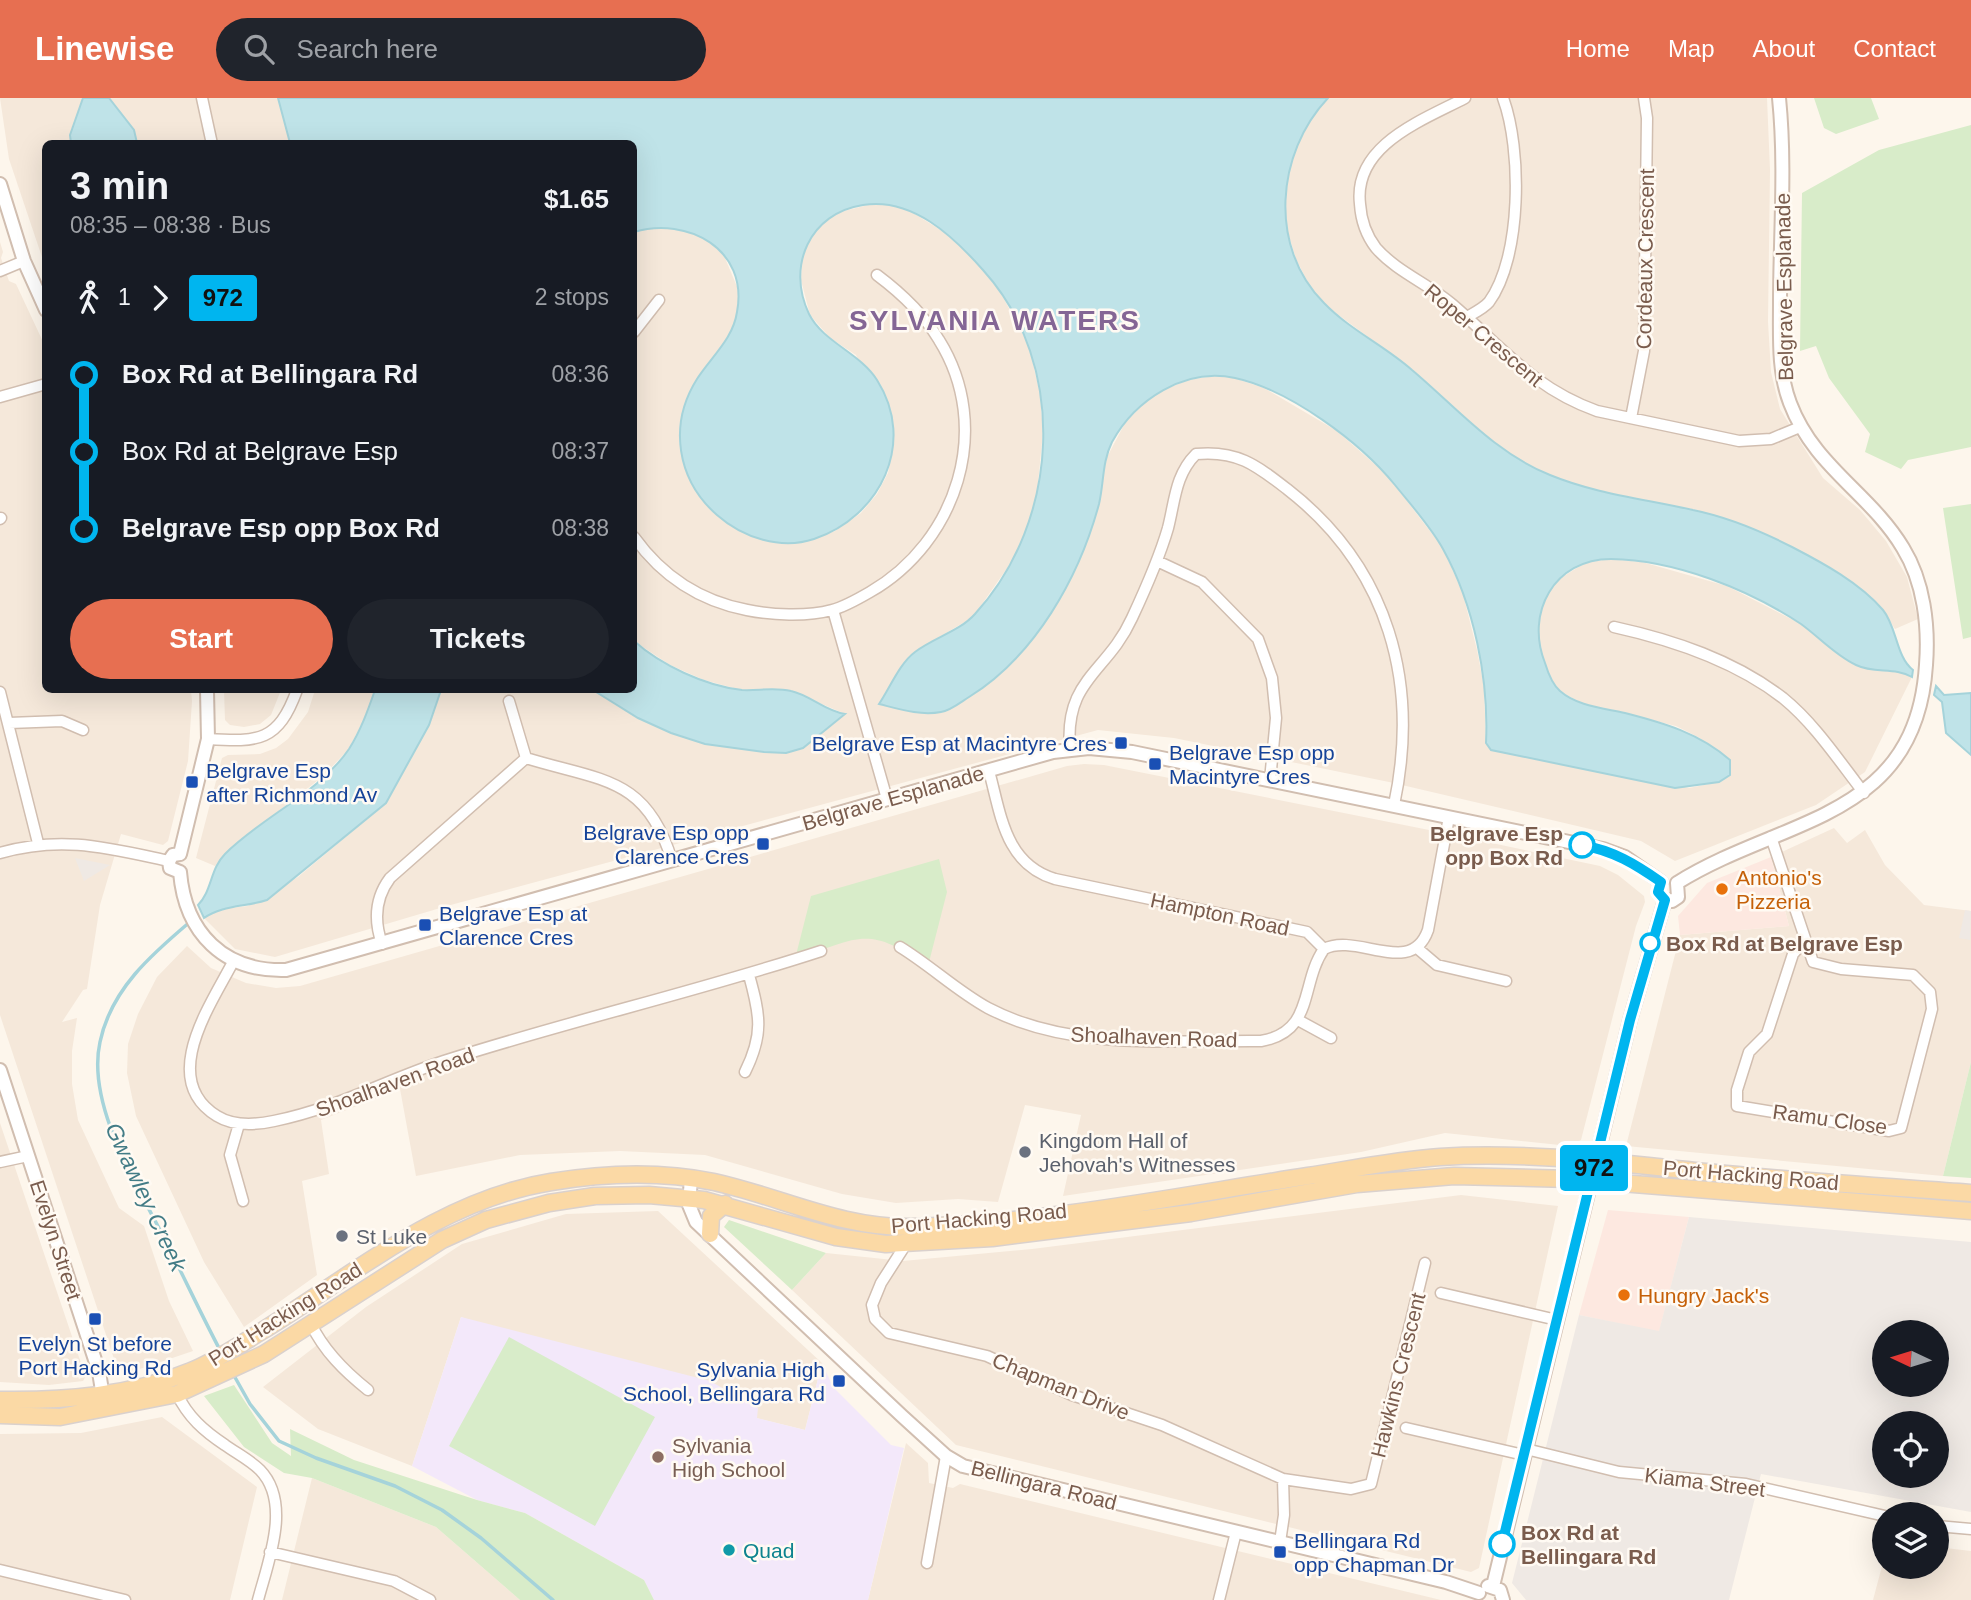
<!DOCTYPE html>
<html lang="en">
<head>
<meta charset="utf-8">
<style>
	:root { --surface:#171b24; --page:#20242c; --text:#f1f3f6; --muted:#9ea1a6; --accent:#e76f51 }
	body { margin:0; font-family:Helvetica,sans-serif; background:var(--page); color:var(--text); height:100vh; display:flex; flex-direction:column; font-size:26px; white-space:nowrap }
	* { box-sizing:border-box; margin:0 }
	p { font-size:23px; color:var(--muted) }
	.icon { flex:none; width:38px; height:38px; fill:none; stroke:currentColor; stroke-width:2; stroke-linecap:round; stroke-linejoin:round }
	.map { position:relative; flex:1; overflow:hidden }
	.side { position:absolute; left:42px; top:42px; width:595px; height:553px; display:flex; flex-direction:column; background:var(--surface); border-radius:10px; box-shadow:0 7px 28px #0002 }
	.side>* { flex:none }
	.badge { padding:0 14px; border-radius:5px; font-size:24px; line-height:46px }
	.needle { width:46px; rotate:274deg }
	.controls { position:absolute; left:1872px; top:1222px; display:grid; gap:14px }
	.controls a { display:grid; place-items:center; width:77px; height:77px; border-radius:50%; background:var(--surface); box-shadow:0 7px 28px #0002; font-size:35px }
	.map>.badge { position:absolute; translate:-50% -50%; box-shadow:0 0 0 4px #fff }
	.legs { display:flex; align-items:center; gap:10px; height:77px; padding:0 28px; font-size:23px }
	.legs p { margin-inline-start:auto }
	.summary { display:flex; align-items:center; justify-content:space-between; height:119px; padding:0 28px }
	h1 { font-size:38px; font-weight:700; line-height:52px }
	.action { display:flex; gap:14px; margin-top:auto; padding:14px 28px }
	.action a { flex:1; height:80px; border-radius:42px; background:var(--accent); color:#fff; font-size:28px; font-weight:700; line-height:80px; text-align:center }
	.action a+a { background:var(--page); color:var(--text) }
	ul { padding:0 28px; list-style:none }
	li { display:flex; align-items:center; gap:24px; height:77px; font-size:26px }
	li i { display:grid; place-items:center; width:10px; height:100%; margin:0 9px; background:currentColor }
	li i::after { content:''; width:18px; height:18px; margin:-9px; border:5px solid; border-radius:50%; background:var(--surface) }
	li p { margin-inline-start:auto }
	li:first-child i { background:linear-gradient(#0000 50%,currentColor 0) }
	li:last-child i { background:linear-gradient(currentColor 50%,#0000 0) }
	header { display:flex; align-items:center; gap:42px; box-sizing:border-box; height:98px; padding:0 35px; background:var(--accent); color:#fff }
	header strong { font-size:33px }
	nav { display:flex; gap:38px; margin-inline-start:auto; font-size:24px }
	.search { width:490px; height:63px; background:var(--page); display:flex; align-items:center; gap:18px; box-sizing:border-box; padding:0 24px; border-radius:38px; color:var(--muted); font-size:26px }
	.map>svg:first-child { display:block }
	.residential { fill:#f5e8da }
	.commercial { fill:#fde8e0 }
	.industrial { fill:#efe9e4; fill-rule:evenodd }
	.education { fill:#f3e8fa }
	.green { fill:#d8ecc9 }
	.water { fill:#bfe3e8; stroke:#a5d3da; stroke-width:2 }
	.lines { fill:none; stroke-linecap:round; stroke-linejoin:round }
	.stream { stroke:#a5d3da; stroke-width:3.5 }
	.minor-casing { stroke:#d1beb0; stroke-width:13 }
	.tertiary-casing { stroke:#d1beb0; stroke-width:16 }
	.primary-casing { stroke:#dad1cd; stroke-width:19 }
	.minor { stroke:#fff; stroke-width:10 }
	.tertiary { stroke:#fff; stroke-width:12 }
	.primary { stroke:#fbd9a5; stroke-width:16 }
	.line-1-casing { stroke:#fff; stroke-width:16 }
	.line-1 { stroke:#00b5ef; stroke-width:10 }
	.transit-dot { fill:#1a4fb4; stroke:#fffaf3; stroke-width:2.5 }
	.stop-1-dot { fill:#fff; stroke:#00b5ef; stroke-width:3.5 }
	.food-dot { fill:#e8710a; stroke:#fffaf3; stroke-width:2.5 }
	.worship-dot { fill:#6b7280; stroke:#fffaf3; stroke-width:2.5 }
	.education-dot { fill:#8d6e63; stroke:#fffaf3; stroke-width:2.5 }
	.culture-dot { fill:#0f9aa8; stroke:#fffaf3; stroke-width:2.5 }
	.labels { text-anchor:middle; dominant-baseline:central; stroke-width:5; stroke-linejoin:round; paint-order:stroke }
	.street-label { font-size:21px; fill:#7a5c4d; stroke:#fffaf3 }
	.transit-label { font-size:21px; fill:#164399; stroke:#fffaf3; text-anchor:start }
	.stop-label { font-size:21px; font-weight:bold; fill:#7a5c4d; stroke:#fffaf3; text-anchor:start }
	.food-label { font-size:21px; fill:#c56008; stroke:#fffaf3; text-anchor:start }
	.worship-label { font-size:21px; fill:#5b616d; stroke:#fffaf3; text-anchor:start }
	.education-label { font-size:21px; fill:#785e54; stroke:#fffaf3; text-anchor:start }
	.culture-label { font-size:21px; fill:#0d838f; stroke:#fffaf3; text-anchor:start }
	.water-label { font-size:23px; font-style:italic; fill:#437c86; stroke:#fffaf3 }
	.district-label { font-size:28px; font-weight:bold; letter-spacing:2px; fill:#846695; stroke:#fffaf3 }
</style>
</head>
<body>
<header>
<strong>Linewise</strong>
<div class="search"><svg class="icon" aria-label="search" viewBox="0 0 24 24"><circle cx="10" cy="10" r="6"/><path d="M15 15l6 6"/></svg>Search here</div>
<nav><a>Home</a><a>Map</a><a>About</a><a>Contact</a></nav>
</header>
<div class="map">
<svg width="1971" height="1502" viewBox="0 0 1971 1502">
	<rect width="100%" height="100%" fill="#fdf6ec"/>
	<path class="residential" d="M0,0H83L70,37L71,45L46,46L45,168L9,61Z
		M109,0H278L290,45H137L134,32Z
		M1328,0H1767L1770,72L1768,224L1771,274L1780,311L1823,380L1860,412L1886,443L1907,479L1918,521L1895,531L1882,512L1847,482L1792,449L1741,427L1697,412L1590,392L1548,377L1505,355L1410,270L1325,207L1311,191L1296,161L1288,135L1283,99L1293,55L1314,16Z
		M880,104L902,108L960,144L996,186L1029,248L1040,296L1043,334L1036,406L1028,431L1010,466L973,519L914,554L879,606L1030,544L1069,484L1099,405L1105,363L1125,325L1148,301L1161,293L1188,282L1215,278L1234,280L1264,290L1337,333L1387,377L1443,450L1463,496L1477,552L1484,589L1486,645L1689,690L1719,684L1730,677L1700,640L1676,628L1581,605L1560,593L1550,579L1540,552L1536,528L1544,501L1559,481L1585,465L1609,461L1642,464L1727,488L1801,526L1854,567L1871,572H1899L1912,579L1865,674L1816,707L1675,763L1641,743L1389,684L1174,640L1098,632L447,808L275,859L235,851L204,820L219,811L248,808L298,779L386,705L429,627L441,592H593L617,608L671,635L705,646L764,654L835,624L845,616L792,593L741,592L704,582L670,567L634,543V134L662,128L686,131L713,144L725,160L738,191V211L732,234L695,285L680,324L679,345L769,444L808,443L835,433L861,415L877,396L888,375L894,344L856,257L830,240L810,217L801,182L802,160L812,137L832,116Z
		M0,144L3,154L1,160L9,183L16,186L45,248L46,592H191L192,603L188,663L168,743L163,747L121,736L100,807L87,891L83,892L62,924L77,920L72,953V986L78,1022L119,1110L144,1128L169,1203L193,1253L125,1276L118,1273L0,917Z
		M224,592H281L271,617L260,626L244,629L230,627L225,622Z
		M315,592H375L365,620L348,652L322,679L242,742L215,768L196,760L222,660L228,657L260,656L276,650L288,641L308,614Z
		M1084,666L1104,667L1429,732L1435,739L1462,745L1468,740L1600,768L1618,777L1644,798L1645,804L1636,828L1581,1042L1569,1048L1445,1035L1361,1054L1063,1098L1081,1017L1025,1007L998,1104L958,1101L896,1105L842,1096L705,1057L620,1053L520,1057L416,1078L400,991L321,1022L329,1076L302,1083L317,1177L244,1229L204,1164L136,1018L127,975L128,946L138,916L157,879L187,848L211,870L246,885L276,890L300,888L1067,668Z
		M1834,730L1847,745L1865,732L1885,767L1924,807L1971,813V964L1943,1078L1626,1048L1680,837L1789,828L1771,759Z
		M0,1025L83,1271L76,1274L79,1281L86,1278L83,1283L49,1287L0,1284Z
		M1461,1097L1558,1108L1479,1470L1471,1474L956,1347L792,1192L826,1155L903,1163L1032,1151Z
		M658,1113L822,1265L805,1332L756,1320L461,1219L412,1368L318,1331L263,1289L366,1209L462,1146L566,1116Z
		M162,1319L257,1389L230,1502H0V1336L81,1335Z
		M906,1345L928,1365L929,1385L953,1390L960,1386L1441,1502H868Z
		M312,1380L436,1429L520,1502H282Z
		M1937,1449L1971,1453V1502H1873L1885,1457V1468H1937Z"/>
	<path class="commercial" d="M1771,759L1789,828L1680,837L1678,818L1707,785Z
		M1608,1112L1689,1119L1659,1234L1579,1217Z"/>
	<path class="industrial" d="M75,760L110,767L84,783Z
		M1965,812L1971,813L1970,842L1959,840Z
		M1689,1119L1971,1144V1414L1761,1376L1729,1502H1526L1512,1485L1579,1217L1659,1233ZM1885,1234H1937V1286H1885ZM1885,1325H1937V1377H1885Z"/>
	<path class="education" d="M461,1219L710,1283L758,1310L757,1320L805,1332L822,1265L833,1289L891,1347L904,1350L868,1502H654L644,1482L525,1415L477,1402L412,1368Z"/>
	<path class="green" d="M1814,0H1871L1879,21L1836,36L1824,30Z
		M1971,27V349L1908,362L1901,371L1865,354L1870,336L1829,280L1816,248L1800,253L1802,95L1879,52Z
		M1971,406V539L1963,541L1943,410Z
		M939,761L947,794L928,868C866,826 860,840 795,861L811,798Z
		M1971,964V1080L1943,1078Z
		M729,1122L826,1155L792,1192L724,1129Z
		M509,1239L655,1319L595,1428L449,1348Z
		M234,1287L272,1345L291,1358L290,1331L354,1362L477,1402L525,1415L644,1482L654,1502H520L436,1429L312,1380L284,1375L244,1349L204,1298Z"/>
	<path class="water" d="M83,0H109L134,32L137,45H71L70,37Z
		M278,0H1328C1276,55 1268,149 1324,205C1350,232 1385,248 1412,272C1457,310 1495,355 1550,377C1596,396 1645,401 1693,412C1727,419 1761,433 1792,449C1823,465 1860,485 1883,512C1897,529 1896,559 1913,572L1912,579C1894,569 1875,576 1856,567C1836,558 1819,539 1801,526C1748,491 1675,462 1611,461C1554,461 1525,515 1545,565C1548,575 1552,586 1560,593C1577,608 1603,610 1625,615C1664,625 1699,635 1730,662V677L1719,684L1675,690L1491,652L1486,645C1489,581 1474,507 1443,451C1431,429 1411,407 1395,387C1360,344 1290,292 1235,280C1185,269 1135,302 1112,344C1102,364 1104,385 1099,406C1079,480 1035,558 969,599C961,604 950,613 941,614C920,618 899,611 879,606C890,590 899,566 915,554C933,540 960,533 975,516C1060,423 1069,267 983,172C953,138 912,99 863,107C810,115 786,168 809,216C823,244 860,255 877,282C917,345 880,419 814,441C781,452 743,440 717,417C677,382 668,327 697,281C712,258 733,241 737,214C749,151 687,118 634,134V46L290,45Z
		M634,543C661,567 705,588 742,592C758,593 774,589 791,593C810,597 825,613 845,616L803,650L786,655L764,654L705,646L671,635L638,620L593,592H634Z
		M1936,588L1944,597L1971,595V657L1946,635L1942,604L1934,597Z
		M375,592H441L429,627L386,705L267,802C246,809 222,807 204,820L198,807C212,793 210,771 225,756C263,718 319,695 349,651C361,632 368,612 375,592Z"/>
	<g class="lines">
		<path class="stream" d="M191,823C152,856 111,891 100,944C86,1007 138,1088 165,1142C184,1179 201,1216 220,1252
			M232,1274L250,1306L279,1343L316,1360L395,1388L442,1412L481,1440L553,1502"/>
		<defs>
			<path id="minor" d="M202,0L212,46
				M1465,0C1423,22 1353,47 1360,106C1361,122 1366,137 1376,150C1397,174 1429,186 1453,207C1503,250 1533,290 1597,313L1739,343L1771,341L1800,329
				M0,173L24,163
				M1467,219C1474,215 1484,210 1489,204C1522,159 1522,51 1503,0
				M634,234L659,202
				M0,299L46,286
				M1631,320L1644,253L1647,20L1644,0
				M0,421L1,420
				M634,439C662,478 700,503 747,512C772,517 806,519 832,512C844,509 858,501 870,494C957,444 994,330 939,242C923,215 901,195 877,177
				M1157,463L1202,484L1258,541L1272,580L1276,620L1270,682
				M833,512L887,701
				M1614,529C1673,542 1734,562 1783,600C1815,626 1839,663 1864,695
				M0,594L38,745
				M509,603L526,660
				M9,625L62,623L83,632
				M208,641C259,644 278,644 297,592
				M1070,651C1064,581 1107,575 1132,520C1146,490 1159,461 1168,430C1175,403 1175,377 1196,356C1237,352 1256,367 1287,391C1389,470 1420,585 1394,707
				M989,673C1001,717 1005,766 1055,781L1307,834L1324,851C1357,834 1411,880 1428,832L1449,719
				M1771,739L1813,864L1841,871L1913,877L1930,894L1932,911L1901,1030L1889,1033L1737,1008V992L1749,954L1767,936L1793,856L1804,843
				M0,755C62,737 108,750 169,763
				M382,846C374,823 375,800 390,780L526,660C600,683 647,678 672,763
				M900,849C931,868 957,893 988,910C1070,953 1172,942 1261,943C1315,934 1300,885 1324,851
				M1417,850L1437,867L1506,883
				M234,862C212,905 157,981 217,1018C233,1028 255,1027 274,1023C337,1010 384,983 444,963C568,923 696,894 821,853
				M1298,922L1331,940
				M745,974C764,936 760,917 749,877
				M239,1026L230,1057L243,1103
				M0,1064L28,1058
				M906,1146L881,1185L872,1207L875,1221L889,1235L987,1258L1072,1297L1162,1327L1283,1381L1351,1391L1371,1386L1425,1165
				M1441,1195L1557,1222
				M311,1226C324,1253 344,1273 368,1292
				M177,1296C188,1319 204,1333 225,1347C236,1355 250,1362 260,1372C292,1405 268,1464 258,1502
				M1406,1330L1524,1357
				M1526,1351L1619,1374L1746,1386L1885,1418
				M1937,1428L1971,1431
				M1280,1444L1284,1417L1283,1381
				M270,1454L394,1483L430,1502
				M927,1465L946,1358
				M0,1472L125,1502
				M1219,1502L1236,1434"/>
			<path id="tertiary" d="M0,86L24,163L46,212
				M180,756L208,641L207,592
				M180,774C185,835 224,874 286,872L1053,654L1089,650L1132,654L1603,751L1625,759L1661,784
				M180,774L170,770L169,763L173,757L180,756
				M1677,785C1782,719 1916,723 1926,567C1929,528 1924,484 1903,450C1870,395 1814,369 1790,305C1778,274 1780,239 1780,206C1780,138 1786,68 1779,0
				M1665,802L1672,803L1678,799L1677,785
				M0,972L99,1274L104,1305
				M691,1080L689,1107L696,1124L902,1318L946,1358L963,1368L1446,1484L1479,1495
				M1488,1488L1500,1492L1503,1502
				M1493,1488L1630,922L1665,802"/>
			<path id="primary" d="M710,1136L711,1118L725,1106
				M0,1302C64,1303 131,1298 191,1273C216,1263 239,1247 262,1233C353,1177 443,1101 551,1084C605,1075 661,1073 714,1084C782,1099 842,1131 913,1129C1045,1125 1178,1098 1308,1078C1352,1071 1396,1062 1440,1059C1536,1053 1631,1067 1726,1076C1808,1084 1889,1089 1971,1095
				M0,1317L60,1319L177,1296L264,1256L442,1142L486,1122L549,1105L595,1098L649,1097L704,1102L836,1139L886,1146L992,1140L1191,1115L1357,1086L1454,1078L1571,1081L1971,1113"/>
		</defs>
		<use href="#minor" class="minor-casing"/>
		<use href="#tertiary" class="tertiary-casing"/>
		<use href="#primary" class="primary-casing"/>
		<use href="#minor" class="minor"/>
		<use href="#tertiary" class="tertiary"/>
		<use href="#primary" class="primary"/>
	</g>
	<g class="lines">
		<defs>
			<path id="line-1" d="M1502,1446L1630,922L1665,802L1658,794L1661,784C1635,766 1614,753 1582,747"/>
		</defs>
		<use href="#line-1" class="line-1-casing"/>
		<use href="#line-1" class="line-1"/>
	</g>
	<g class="transit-dot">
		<rect x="1114" y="638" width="14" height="14" rx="3.5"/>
		<rect x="1148" y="659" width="14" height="14" rx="3.5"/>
		<rect x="185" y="677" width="14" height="14" rx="3.5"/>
		<rect x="756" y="739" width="14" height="14" rx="3.5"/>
		<rect x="418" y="820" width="14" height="14" rx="3.5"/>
		<rect x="88" y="1214" width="14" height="14" rx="3.5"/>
		<rect x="832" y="1276" width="14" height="14" rx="3.5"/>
		<rect x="1273" y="1447" width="14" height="14" rx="3.5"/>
	</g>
	<g class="stop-1-dot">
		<circle cx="1582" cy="747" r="12"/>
		<circle cx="1650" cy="845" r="9"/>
		<circle cx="1502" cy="1446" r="12"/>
	</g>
	<g class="food-dot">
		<circle cx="1722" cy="791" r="7"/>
		<circle cx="1624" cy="1197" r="7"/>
	</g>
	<g class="worship-dot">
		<circle cx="1025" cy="1054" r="7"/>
		<circle cx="342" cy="1138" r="7"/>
	</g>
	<circle class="education-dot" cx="658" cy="1359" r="7"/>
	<circle class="culture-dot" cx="729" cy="1452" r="7"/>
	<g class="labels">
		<g class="street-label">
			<text transform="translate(1645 161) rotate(-89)">Cordeaux Crescent</text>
			<text transform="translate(1784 189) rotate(-91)">Belgrave Esplanade</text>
			<text transform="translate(1484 237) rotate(40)">Roper Crescent</text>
			<text transform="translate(893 700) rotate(-16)">Belgrave Esplanade</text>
			<text transform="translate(1220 816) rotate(12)">Hampton Road</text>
			<text transform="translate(1154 939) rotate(2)">Shoalhaven Road</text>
			<text transform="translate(395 984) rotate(-20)">Shoalhaven Road</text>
			<text transform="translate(1830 1021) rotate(8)">Ramu Close</text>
			<text transform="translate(1751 1077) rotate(5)">Port Hacking Road</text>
			<text transform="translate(979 1120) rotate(-5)">Port Hacking Road</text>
			<text transform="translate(56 1142) rotate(72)">Evelyn Street</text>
			<text transform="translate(285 1216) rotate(-32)">Port Hacking Road</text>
			<text transform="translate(1398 1277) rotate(-76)">Hawkins Crescent</text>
			<text transform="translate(1061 1288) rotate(22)">Chapman Drive</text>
			<text transform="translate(1705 1384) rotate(7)">Kiama Street</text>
			<text transform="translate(1044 1387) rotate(14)">Bellingara Road</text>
		</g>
		<g class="transit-label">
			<text x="1107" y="645" text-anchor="end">Belgrave Esp at Macintyre Cres</text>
			<text x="1169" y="654">Belgrave Esp opp<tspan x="1169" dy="24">Macintyre Cres</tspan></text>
			<text x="206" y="672">Belgrave Esp<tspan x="206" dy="24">after Richmond Av</tspan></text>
			<text x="749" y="734" text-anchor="end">Belgrave Esp opp<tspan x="749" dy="24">Clarence Cres</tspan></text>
			<text x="439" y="815">Belgrave Esp at<tspan x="439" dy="24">Clarence Cres</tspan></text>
			<text x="95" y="1245" text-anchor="middle">Evelyn St before<tspan x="95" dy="24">Port Hacking Rd</tspan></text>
			<text x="825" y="1271" text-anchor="end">Sylvania High<tspan x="825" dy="24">School, Bellingara Rd</tspan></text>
			<text x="1294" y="1442">Bellingara Rd<tspan x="1294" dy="24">opp Chapman Dr</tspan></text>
		</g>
		<g class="stop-label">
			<text x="1563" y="735" text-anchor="end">Belgrave Esp<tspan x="1563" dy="24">opp Box Rd</tspan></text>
			<text x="1666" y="845">Box Rd at Belgrave Esp</text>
			<text x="1521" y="1434">Box Rd at<tspan x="1521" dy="24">Bellingara Rd</tspan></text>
		</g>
		<g class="food-label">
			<text x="1736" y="779">Antonio's<tspan x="1736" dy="24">Pizzeria</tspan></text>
			<text x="1638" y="1197">Hungry Jack's</text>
		</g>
		<g class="worship-label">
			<text x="1039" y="1042">Kingdom Hall of<tspan x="1039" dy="24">Jehovah's Witnesses</tspan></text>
			<text x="356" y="1138">St Luke</text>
		</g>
		<g class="education-label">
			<text x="672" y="1347">Sylvania<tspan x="672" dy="24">High School</tspan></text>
		</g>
		<g class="culture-label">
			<text x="743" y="1452">Quad</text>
		</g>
		<g class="water-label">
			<text transform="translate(146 1099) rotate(65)">Gwawley Creek</text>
		</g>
		<g class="district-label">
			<text x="995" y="222">SYLVANIA WATERS</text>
		</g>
	</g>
</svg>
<div class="controls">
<a><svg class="needle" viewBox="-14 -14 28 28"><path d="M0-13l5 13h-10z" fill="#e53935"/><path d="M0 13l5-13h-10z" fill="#9ea1a6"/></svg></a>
<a><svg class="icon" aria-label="locate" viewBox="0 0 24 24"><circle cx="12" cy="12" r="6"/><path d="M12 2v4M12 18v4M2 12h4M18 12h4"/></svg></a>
<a><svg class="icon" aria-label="layers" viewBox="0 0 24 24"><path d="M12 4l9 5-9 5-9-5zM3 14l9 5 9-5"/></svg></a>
</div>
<b class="badge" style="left:1594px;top:1070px;background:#00b5ef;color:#111">972</b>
<section class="side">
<div class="summary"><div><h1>3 min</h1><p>08:35 – 08:38 · Bus</p></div><b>$1.65</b></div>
<div class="legs"><svg class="icon" aria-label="walk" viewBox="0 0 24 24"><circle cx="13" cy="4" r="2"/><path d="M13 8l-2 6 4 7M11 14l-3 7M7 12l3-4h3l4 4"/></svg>1<svg class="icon" aria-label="forward" viewBox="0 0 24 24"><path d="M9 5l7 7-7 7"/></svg><b class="badge" style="background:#00b5ef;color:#111">972</b><p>2 stops</p></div>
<ul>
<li><i style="color:#00b5ef"></i><b>Box Rd at Bellingara Rd</b><p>08:36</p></li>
<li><i style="color:#00b5ef"></i><span>Box Rd at Belgrave Esp</span><p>08:37</p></li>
<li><i style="color:#00b5ef"></i><b>Belgrave Esp opp Box Rd</b><p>08:38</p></li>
</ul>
<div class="action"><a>Start</a><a>Tickets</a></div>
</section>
</div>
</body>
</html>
